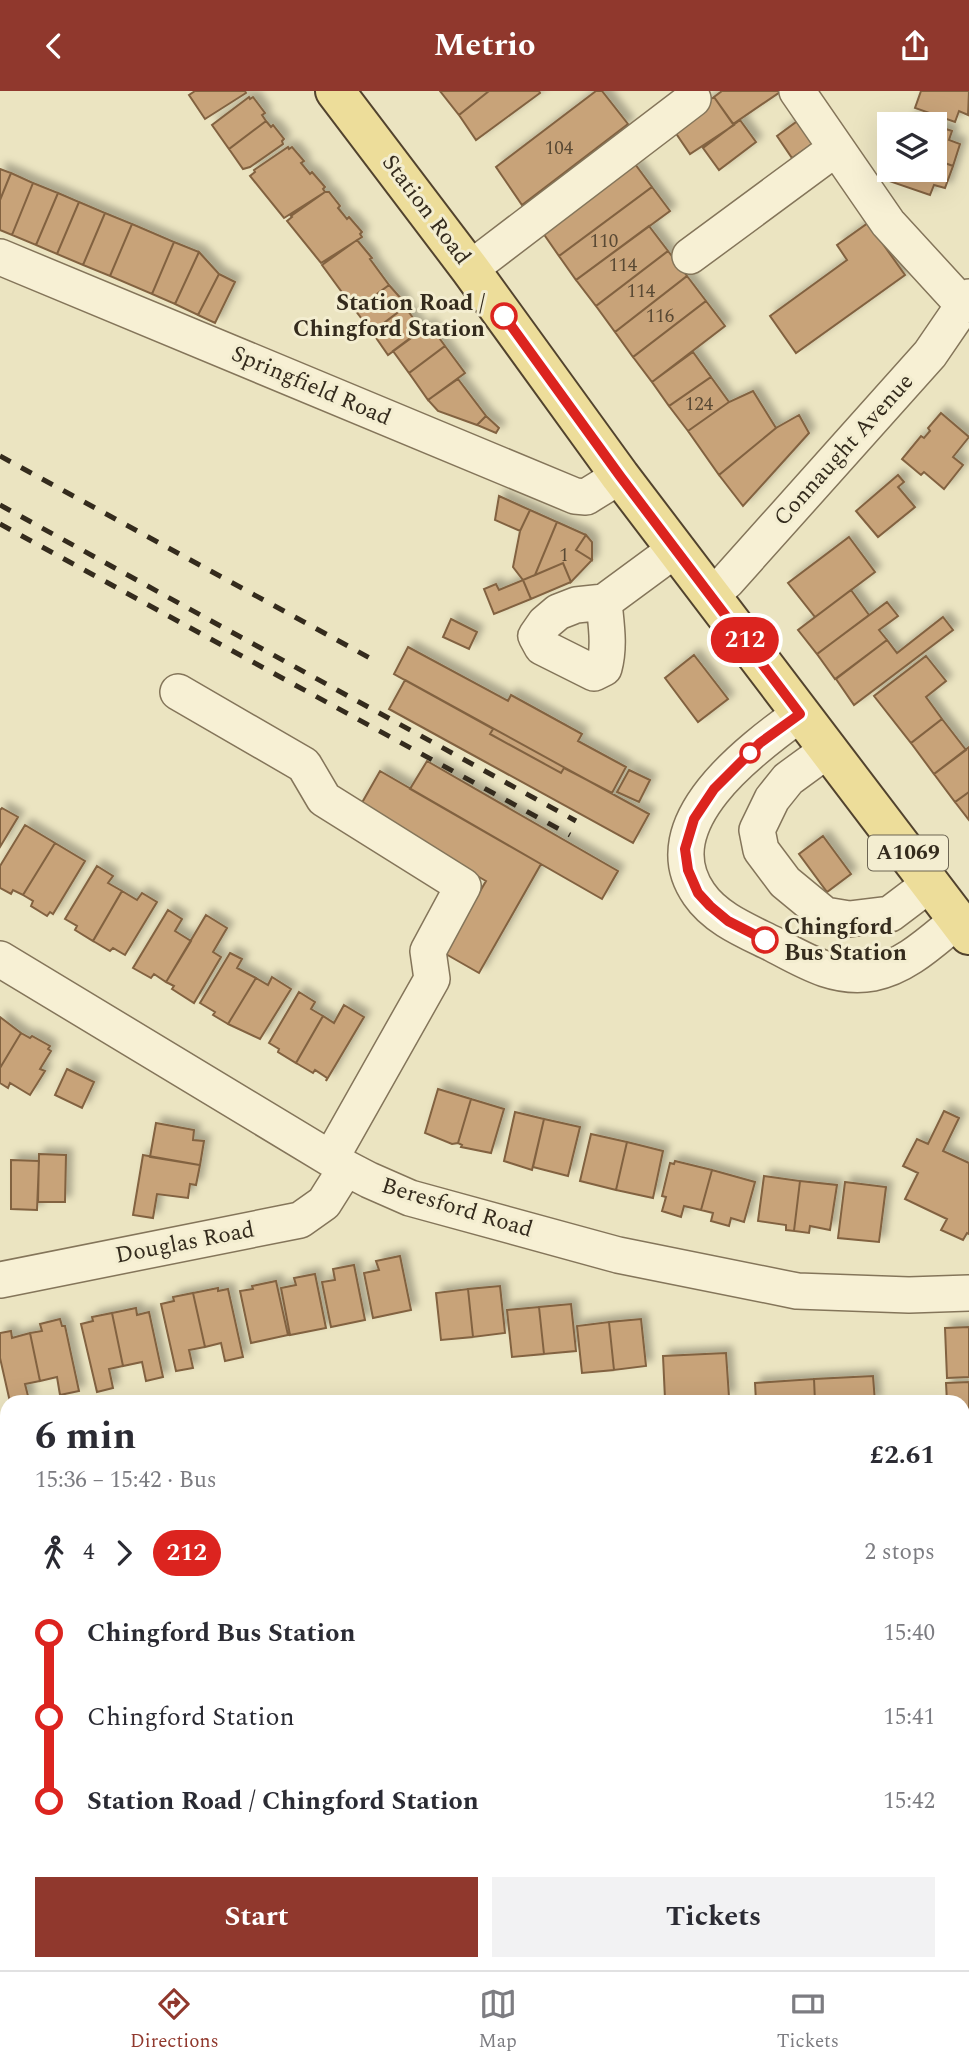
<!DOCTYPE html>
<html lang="en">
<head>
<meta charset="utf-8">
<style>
	:root { --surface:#fff; --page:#f2f2f3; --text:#2b2b33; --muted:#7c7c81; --line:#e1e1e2; --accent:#90382d }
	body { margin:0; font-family:Spectral,serif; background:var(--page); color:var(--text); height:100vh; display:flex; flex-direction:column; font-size:26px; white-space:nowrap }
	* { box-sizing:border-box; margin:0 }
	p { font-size:23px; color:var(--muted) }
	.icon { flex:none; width:38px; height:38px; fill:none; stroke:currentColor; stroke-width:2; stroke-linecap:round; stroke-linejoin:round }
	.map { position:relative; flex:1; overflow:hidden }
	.details { position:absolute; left:0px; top:1304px; width:970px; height:576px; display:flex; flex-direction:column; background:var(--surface); border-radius:21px 21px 0 0; box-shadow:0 7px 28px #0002 }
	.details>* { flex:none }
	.badge { padding:0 14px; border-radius:23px; font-size:24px; line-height:46px }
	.controls { position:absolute; left:877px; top:21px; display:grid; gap:14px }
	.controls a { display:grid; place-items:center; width:70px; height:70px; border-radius:0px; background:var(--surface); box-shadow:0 7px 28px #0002; font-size:35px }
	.map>.badge { position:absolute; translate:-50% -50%; box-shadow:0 0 0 4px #fff }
	.legs { display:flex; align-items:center; gap:10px; height:77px; padding:0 35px; font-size:23px }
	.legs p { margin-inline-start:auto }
	.head { display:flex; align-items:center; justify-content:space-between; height:119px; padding:0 35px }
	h1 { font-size:38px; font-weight:700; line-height:52px }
	.button { display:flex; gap:14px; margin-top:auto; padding:14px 35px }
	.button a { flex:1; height:80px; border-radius:0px; background:var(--accent); color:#fff; font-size:28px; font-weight:700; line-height:80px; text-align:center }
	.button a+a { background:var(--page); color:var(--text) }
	ul { padding:0 35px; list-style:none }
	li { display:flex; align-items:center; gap:24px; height:84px; font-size:26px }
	li i { display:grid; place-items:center; width:10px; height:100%; margin:0 9px; background:currentColor }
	li i::after { content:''; width:18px; height:18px; margin:-9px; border:5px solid; border-radius:50%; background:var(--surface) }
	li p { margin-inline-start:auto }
	li:first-child i { background:linear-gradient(#0000 50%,currentColor 0) }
	li:last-child i { background:linear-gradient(currentColor 50%,#0000 0) }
	header { display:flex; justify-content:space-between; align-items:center; height:91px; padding:0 35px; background:var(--accent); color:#fff; font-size:32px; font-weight:700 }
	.tab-bar { display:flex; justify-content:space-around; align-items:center; height:98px; border-top:2px solid var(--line); background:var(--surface); font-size:19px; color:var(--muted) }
	.tab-bar a { display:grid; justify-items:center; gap:4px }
	.tab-bar .selected { color:var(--accent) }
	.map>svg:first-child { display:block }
	.building { fill:#c8a379; stroke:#826241; stroke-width:2; filter:url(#shadow) }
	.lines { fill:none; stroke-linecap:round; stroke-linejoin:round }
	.minor-casing { stroke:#84755a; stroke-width:38 }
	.major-casing { stroke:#52432e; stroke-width:42 }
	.minor { stroke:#f7f0d4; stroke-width:35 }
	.major { stroke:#eddd9a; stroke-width:38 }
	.rail { stroke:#342b1d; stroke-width:5; stroke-dasharray:12 12; stroke-linecap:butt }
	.line-1-casing { stroke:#fff; stroke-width:16 }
	.line-1 { stroke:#dc241f; stroke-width:10 }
	.stop-1-dot { fill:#fff; stroke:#dc241f; stroke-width:3.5 }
	.labels { text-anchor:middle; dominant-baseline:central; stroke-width:6; stroke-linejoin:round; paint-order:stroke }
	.number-label { font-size:19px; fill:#594934 }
	.shield { fill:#f3edd0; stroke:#6d6553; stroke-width:2 }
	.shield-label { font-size:21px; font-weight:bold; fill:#342b1d }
	.street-label { font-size:23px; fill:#342b1d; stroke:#f3edd0 }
	.stop-label { font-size:23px; font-weight:bold; fill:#342b1d; stroke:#f3edd0; text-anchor:end }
</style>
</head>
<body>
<header><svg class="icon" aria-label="back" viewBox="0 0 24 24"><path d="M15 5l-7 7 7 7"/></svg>Metrio<svg class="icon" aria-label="share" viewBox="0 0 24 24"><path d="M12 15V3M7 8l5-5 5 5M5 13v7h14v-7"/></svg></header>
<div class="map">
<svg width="969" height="1879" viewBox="0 0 969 1879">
	<defs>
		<filter id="shadow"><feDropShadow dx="6" dy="-6" stdDeviation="3.5" flood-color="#0004"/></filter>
	</defs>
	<rect width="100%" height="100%" fill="#ebe4c1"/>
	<path class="building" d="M195,0H245L246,2L205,28L189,4Z
		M440,0H489L459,24Z
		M489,0H539L540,2L476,49L459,24Z
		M596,0H602L628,33L522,114L496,76Z
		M722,0H779L780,1L733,33L714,6Z
		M921,0H969L968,24L959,20L955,31L915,17Z
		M249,6L250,8L253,6L265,22L262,24L266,30L229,58L212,34Z
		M714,6L734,34L690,63L671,35Z
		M807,23L823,46L792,67L777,45Z
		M911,26L933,33H909Z
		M740,29L756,51L719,79L703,57Z
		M266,30L271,36L273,34L284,48L282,50L283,53L250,76L243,78L229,58Z
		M934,34L952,40L949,49L960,53L953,75L934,68Z
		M288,56L289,58L292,56L304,70L301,72L310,83L312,81L325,96L323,98L325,101L284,127L250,85L255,81L254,79Z
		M934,68L953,75L945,97L934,94L930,104L889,90L893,79H934Z
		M635,73L652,96L559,165L543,142Z
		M0,78L11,82L0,109Z
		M11,82L33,92L12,144L0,139V109Z
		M33,92L58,102L36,154L12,144Z
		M652,96L670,120L576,189L559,165Z
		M325,101H329L340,115L338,117L343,123L347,128L349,126L362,141L360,143L362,146L321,172L287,130L292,126L291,125Z
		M58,102L79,111L57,163L36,154Z
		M79,111L105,122L83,174L57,163Z
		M105,122L132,133L110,185L83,174Z
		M868,132L905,184L796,262L770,225L847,169L837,154Z
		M132,133L174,151L152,203L110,185Z
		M649,135L668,160L596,215L576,189Z
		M357,149L372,167L370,168L389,194L355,219L322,174Z
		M174,151L199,161L175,213L152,203Z
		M668,160L687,185L615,241L596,215Z
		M199,161L219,183L198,224L175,213Z
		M219,183L235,191L215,232L198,224Z
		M687,185L706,210L633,266L615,241Z
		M389,194L404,211L403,213L405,216L372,241L355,219Z
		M706,210L725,235L652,291L633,266Z
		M405,216L422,239L388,264L372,241Z
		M429,233L445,255L409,282L393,260Z
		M445,255L465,282L428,309L409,282Z
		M693,261L711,286L669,315L652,291Z
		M711,286L729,311L688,340L669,315Z
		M458,288L486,325L477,334L438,320L428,309Z
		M753,300L776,337L719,384L688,340L729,311Z
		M941,322L969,346L953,366L963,374L944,398L924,381L921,384L902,368L921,345L924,347L930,340L928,337Z
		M799,324L809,342L743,415L719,384L776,337Z
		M486,325L499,337L496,342L477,334Z
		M898,384L904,391L898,396L915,416L878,446L856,420Z
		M499,405L530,419L520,440L495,429Z
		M530,419L557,431L535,484L523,489L513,476L520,440Z
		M557,431L586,444L576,459L592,469L571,491L563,472L535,484Z
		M586,444L592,451V469L576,459Z
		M849,446L875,481L815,526L788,492Z
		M563,472L571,491L531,508L523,489Z
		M523,489L531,508L494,523L484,498L496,493L499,499Z
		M851,499L869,524L817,563L798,539Z
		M887,511L898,525L879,539L887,549L835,588L817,563Z
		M943,526L953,539L854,614L836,588L887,549L897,562Z
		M451,528L477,541L469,558L443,546Z
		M408,556L508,610L511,604L582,643L578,650L626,676L612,702L564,677L561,682L490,643L493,638L394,583Z
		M694,564L728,608L698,631L665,587Z
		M926,565L946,590L926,606L942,628L911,652L874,605Z
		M405,589L649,723L633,752L389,618Z
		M942,628L966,659L934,683L911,652Z
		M969,656V701L955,711L934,683Z
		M427,670L618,780L602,808L410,698Z
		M629,679L650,689L639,711L617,701Z
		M380,680L541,773L479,882L444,862L486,790L359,717Z
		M969,701V729L955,711Z
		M2,717L18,726L0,756V719Z
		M25,734L55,752L23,804L13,799L11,803L0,797V775Z
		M823,745L851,783L827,801L799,763Z
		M55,752L85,770L53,823L50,821L47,825L31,815L33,810L23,804Z
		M97,775L113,785L108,792L122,800L93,850L75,839L77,835L65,828Z
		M122,800L137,809L142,802L157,811L125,864L113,857L110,860L93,850Z
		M168,819L182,828L175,840L191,850L166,891L154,883L151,887L133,877Z
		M206,824L227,837L213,861L221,866L194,912L172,898L174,895L166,891Z
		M230,862L242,868L237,877L256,887L228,933L213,924L215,921L200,912Z
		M272,886L291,898L260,948L228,933L256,887L268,894Z
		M299,901L315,911L311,918L323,925L296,972L278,961L279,958L269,952Z
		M344,914L364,926L326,990L327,987L315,979L313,982L296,972L323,925L334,932Z
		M0,926L21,942L0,977Z
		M21,942L30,947L32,945L50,955L48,958L51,960L40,978L45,980L30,1004L10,992L8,997L0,992V977Z
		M67,978L94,991L82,1017L55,1004Z
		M438,998L471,1008L458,1052L452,1053L425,1042Z
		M471,1008L504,1018L491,1062L461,1056L462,1054L458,1052Z
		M944,1020L959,1027L943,1060L969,1072V1143L967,1142L963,1149L941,1139L947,1128L905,1108L918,1082L903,1075L917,1048L928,1053Z
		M515,1021L544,1028L532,1079L504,1070Z
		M544,1028L580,1036L568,1085L533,1076Z
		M156,1032L194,1039L193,1049L204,1050L200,1074L150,1066Z
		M591,1043L627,1051L616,1099L580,1090Z
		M627,1051L663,1060L653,1107L616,1099Z
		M39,1063L66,1064L65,1111H38Z
		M143,1064L200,1074L196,1094L190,1093L188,1107L157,1103L153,1127L133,1124Z
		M11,1069L39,1070L37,1119L11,1118Z
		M675,1070L712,1079L701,1119L684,1115L681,1126L662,1120L666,1106L662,1105L670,1072L674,1073Z
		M712,1079L755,1091L744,1131L731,1127L729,1135L711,1130L713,1122L701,1119Z
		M764,1085L800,1090L794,1140L786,1139V1134L758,1130Z
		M800,1090L837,1094L830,1139L810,1135L809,1142L794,1140Z
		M845,1091L886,1096L879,1151L838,1147Z
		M400,1165L411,1219L373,1227L364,1182L379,1179L376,1170Z
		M354,1174L365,1229L331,1236L322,1191L335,1189L333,1178Z
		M315,1183L326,1237L290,1244L281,1197L296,1194L294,1187Z
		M276,1190L288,1244L251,1252L240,1200L253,1198L252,1195Z
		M500,1195L505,1242L473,1246L468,1198Z
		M218,1197V1200L228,1198L243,1266L225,1270L221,1252L205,1256L193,1202Z
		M468,1198L473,1246L441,1249L436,1202Z
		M193,1202L205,1256L189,1259L193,1277L176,1280L161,1213L174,1210L173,1206Z
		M571,1213L576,1260L544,1263L539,1216Z
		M539,1216L544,1263L512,1266L507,1219Z
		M136,1217L137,1224L149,1221L163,1286L146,1290L142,1271L123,1275L112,1222Z
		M112,1222L123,1275L109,1278L113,1297L97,1301L81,1233L93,1230L92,1226Z
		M60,1228L62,1235H65L79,1300L60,1304L57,1286L40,1290L30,1242L42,1240L40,1233Z
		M641,1228L646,1275L614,1279L609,1231Z
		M609,1231L614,1279L582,1282L577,1235Z
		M969,1236V1286L947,1287L945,1237Z
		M11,1240L12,1247L30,1242L40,1290L25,1293L29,1309L22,1311H10L0,1267V1242Z
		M726,1262L729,1306L665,1308L663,1265Z
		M873,1285L875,1311H815L814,1288Z
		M814,1288L815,1311H756L755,1292Z
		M969,1291V1349H962V1311H947L946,1292Z
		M962,1362H969V1406H962Z
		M962,1406H969V1451H962Z
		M969,1469V1560H964L962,1470Z
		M962,1639H969V1688H962Z
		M962,1688H969V1736H962Z
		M969,1744V1793H962V1745Z
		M7,1760V1802L0,1804V1762Z
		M962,1805H969V1855H962Z
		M962,1855H969V1879H927L958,1878L957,1872H962Z
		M166,1872H211L166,1878Z
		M265,1872H307L308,1879H266Z
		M378,1872H457L458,1879H379Z"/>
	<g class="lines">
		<defs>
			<path id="minor" d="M797,0L888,132L964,215
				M690,165L835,58
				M0,166L575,405L586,406L620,385
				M470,178L693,8
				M711,504L727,490L930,263L969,206
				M604,511C606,533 610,555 604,577L594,582L542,556L536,545L545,532L558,521L576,514L604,511L676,458
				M178,601L304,674L324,708L463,795L428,860L432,888L331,1067
				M800,623C751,658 650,733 699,803C716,828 747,840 773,853C805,870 836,889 873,882C906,876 933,849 958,829
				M829,658L788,688L772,708L757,739L761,759L785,791L825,824L849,828L890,823L931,792
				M0,868L346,1077L369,1089L410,1107L618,1164L797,1200L909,1204L969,1202
				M0,1189L300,1129L324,1112L346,1077
				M962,1600H969
				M0,1705L7,1704"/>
			<path id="major" d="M335,0L470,178L620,385L969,844"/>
		</defs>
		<use href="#minor" class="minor-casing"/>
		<use href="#major" class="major-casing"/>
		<use href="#minor" class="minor"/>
		<use href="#major" class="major"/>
		<path class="rail" d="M0,365L379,572
			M0,414L576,730
			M0,433L570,744"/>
	</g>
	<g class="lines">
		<defs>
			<path id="line-1" d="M504,225L620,385L800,623L760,652L714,698L694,728L685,758L688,779L698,802L710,815L728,830L765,849"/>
		</defs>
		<use href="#line-1" class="line-1-casing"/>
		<use href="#line-1" class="line-1"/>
	</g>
	<g class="stop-1-dot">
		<circle cx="504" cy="225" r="12"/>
		<circle cx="750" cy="662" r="9"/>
		<circle cx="765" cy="849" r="12"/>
	</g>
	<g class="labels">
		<g class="number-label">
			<text x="559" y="57">104</text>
			<text x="604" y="150">110</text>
			<text x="623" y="174">114</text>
			<text x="641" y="200">114</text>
			<text x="660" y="225">116</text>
			<text x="699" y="313">124</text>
			<text x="564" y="464">1</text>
		</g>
		<rect class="shield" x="868" y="744.5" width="80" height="35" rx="5"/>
		<g class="shield-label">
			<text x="908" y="762">A1069</text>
		</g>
		<g class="street-label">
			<text transform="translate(426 119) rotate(53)">Station Road</text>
			<text transform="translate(311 295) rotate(23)">Springfield Road</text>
			<text transform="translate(844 359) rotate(-48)">Connaught Avenue</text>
			<text transform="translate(457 1117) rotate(17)">Beresford Road</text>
			<text transform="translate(185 1152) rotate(-11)">Douglas Road</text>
		</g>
		<g class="stop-label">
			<text x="485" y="212">Station Road /<tspan x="485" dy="26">Chingford Station</tspan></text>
			<text x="784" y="836" text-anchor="start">Chingford<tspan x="784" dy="26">Bus Station</tspan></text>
		</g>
	</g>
</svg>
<div class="controls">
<a><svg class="icon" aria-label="layers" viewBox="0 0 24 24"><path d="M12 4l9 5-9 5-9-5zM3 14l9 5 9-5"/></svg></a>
</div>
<b class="badge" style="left:745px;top:549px;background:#dc241f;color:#fff">212</b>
<section class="details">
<div class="head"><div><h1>6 min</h1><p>15:36 – 15:42 · Bus</p></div><b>£2.61</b></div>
<div class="legs"><svg class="icon" aria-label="walk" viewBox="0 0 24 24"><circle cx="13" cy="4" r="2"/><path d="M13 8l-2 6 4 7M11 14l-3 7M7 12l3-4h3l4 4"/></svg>4<svg class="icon" aria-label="forward" viewBox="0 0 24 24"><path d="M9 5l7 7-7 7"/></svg><b class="badge" style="background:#dc241f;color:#fff">212</b><p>2 stops</p></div>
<ul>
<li><i style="color:#dc241f"></i><b>Chingford Bus Station</b><p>15:40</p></li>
<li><i style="color:#dc241f"></i><span>Chingford Station</span><p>15:41</p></li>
<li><i style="color:#dc241f"></i><b>Station Road / Chingford Station</b><p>15:42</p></li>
</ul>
<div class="button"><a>Start</a><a>Tickets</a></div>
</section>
</div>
<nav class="tab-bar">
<a class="selected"><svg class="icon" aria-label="directions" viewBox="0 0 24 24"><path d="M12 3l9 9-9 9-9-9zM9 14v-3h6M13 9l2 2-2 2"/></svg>Directions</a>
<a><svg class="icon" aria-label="map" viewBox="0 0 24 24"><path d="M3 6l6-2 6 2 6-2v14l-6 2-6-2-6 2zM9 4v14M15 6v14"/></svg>Map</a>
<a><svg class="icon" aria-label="tickets" viewBox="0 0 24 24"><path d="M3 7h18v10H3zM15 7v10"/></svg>Tickets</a>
</nav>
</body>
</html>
